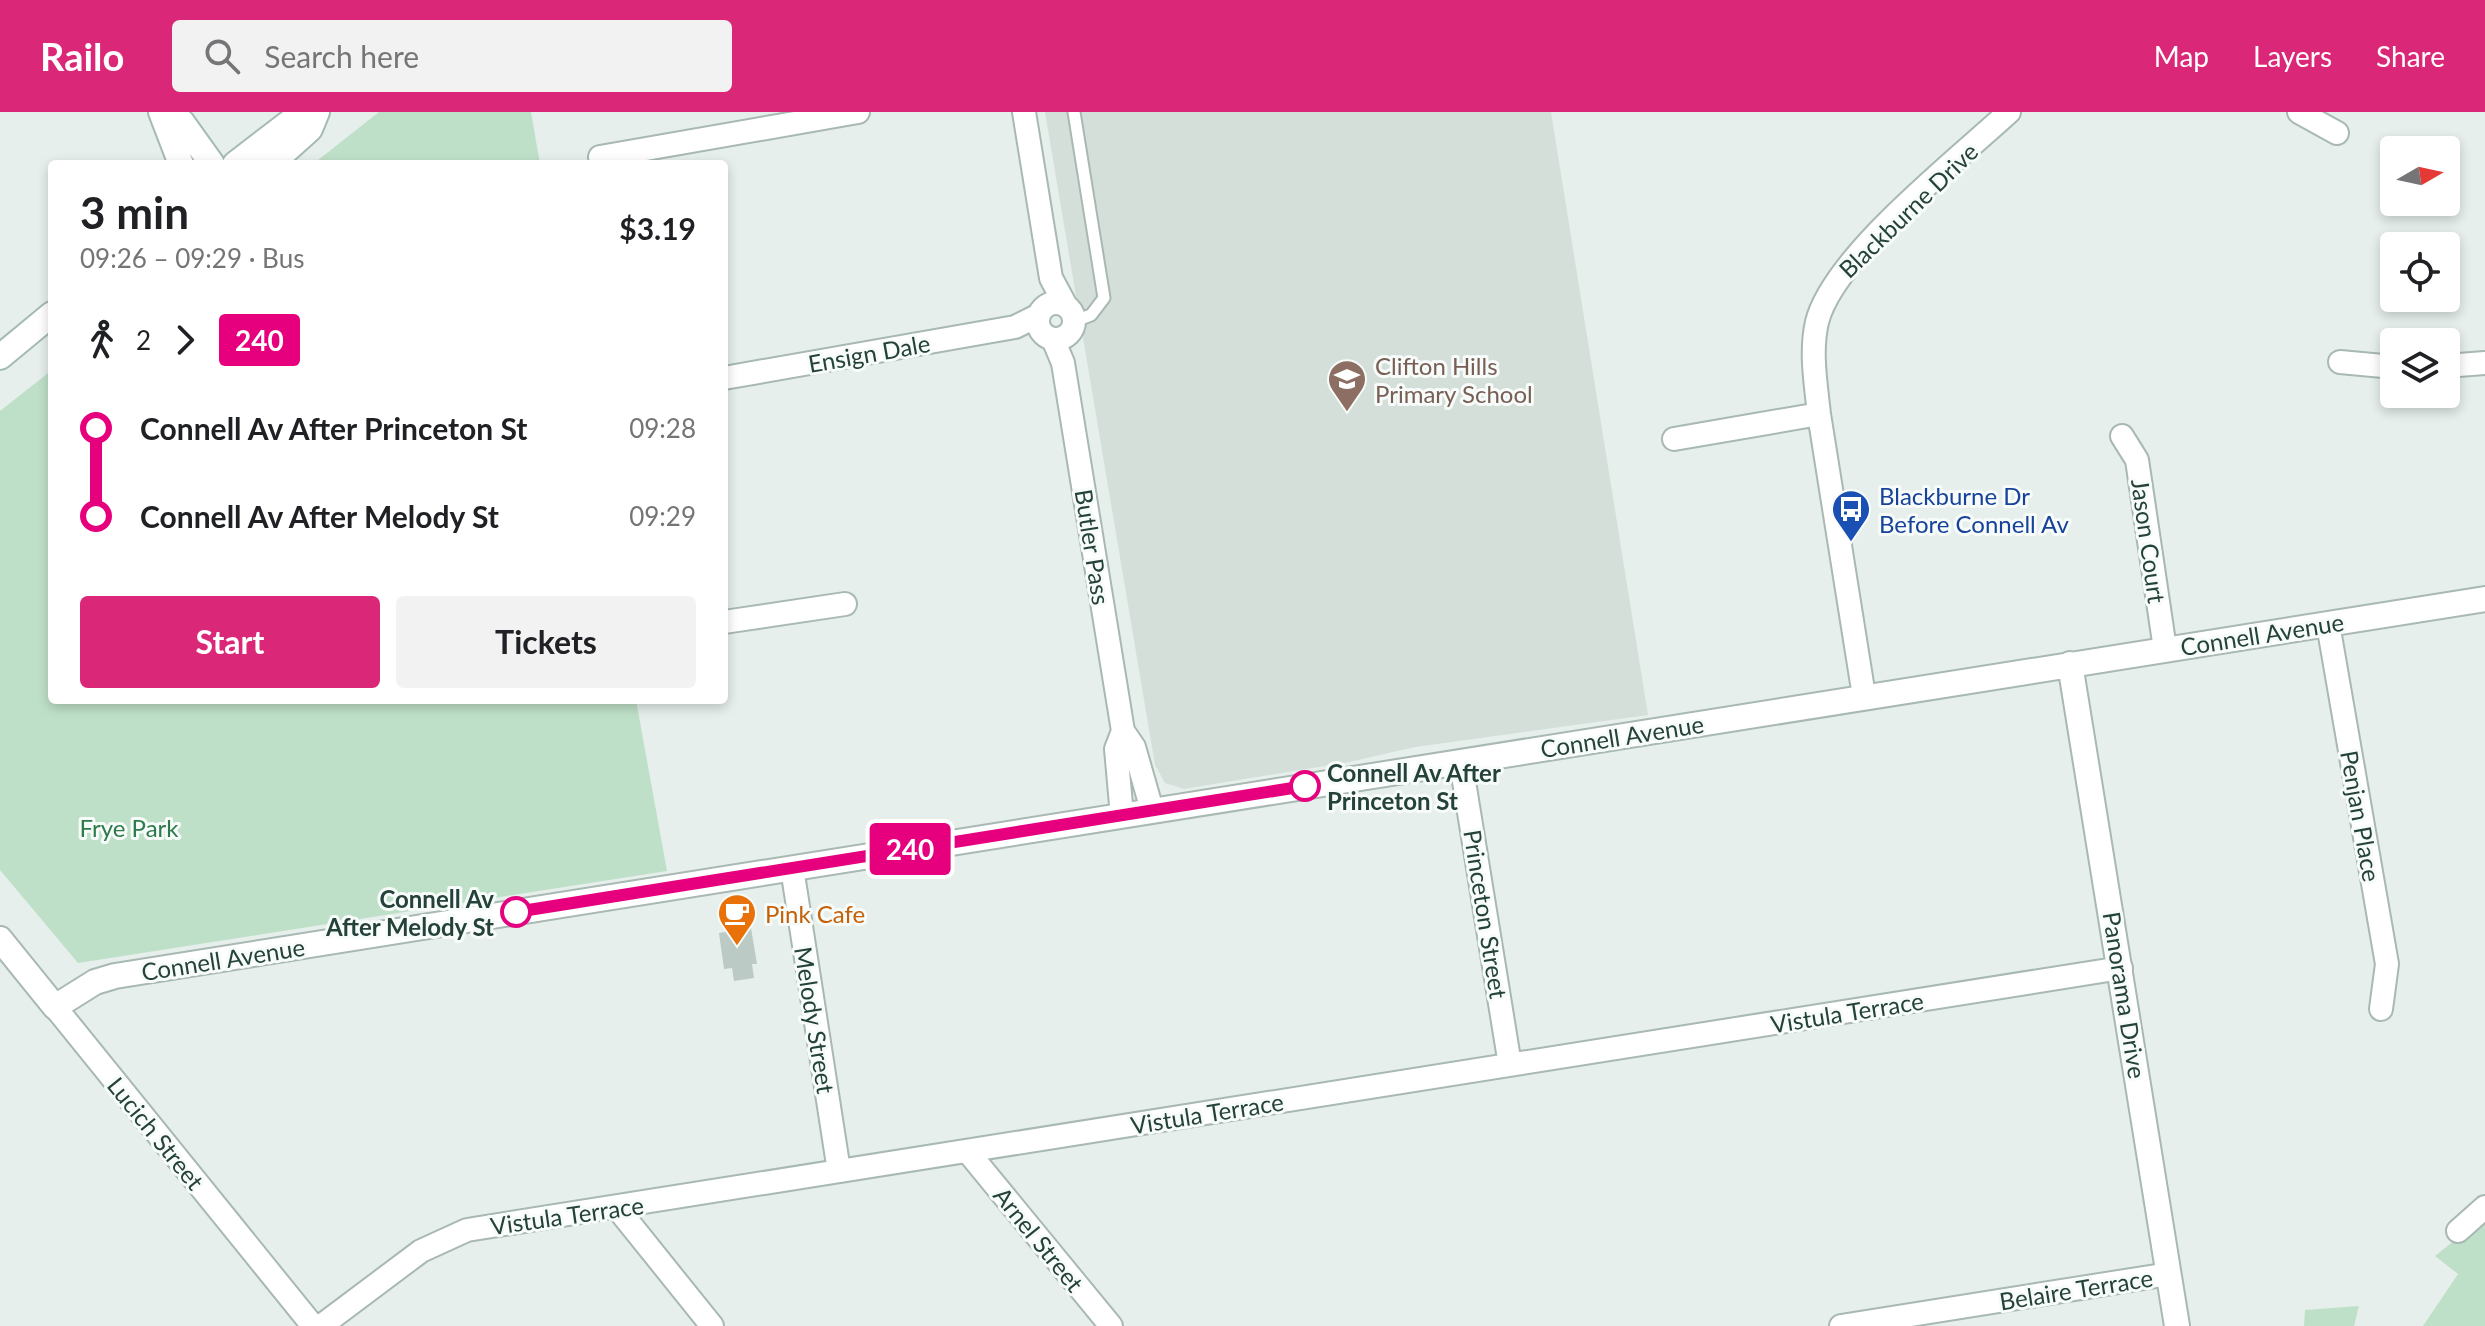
<!DOCTYPE html>
<html lang="en">
<head>
<meta charset="utf-8">
<style>
	:root { --surface:#fff; --page:#f2f2f2; --text:#202124; --muted:#757577; --accent:#db2777 }
	body { margin:0; font-family:Lato,sans-serif; background:var(--page); color:var(--text); height:100vh; display:flex; flex-direction:column; font-size:30px; white-space:nowrap }
	* { box-sizing:border-box; margin:0 }
	p { font-size:26px; color:var(--muted) }
	.icon { flex:none; width:44px; height:44px; fill:none; stroke:currentColor; stroke-width:2; stroke-linecap:round; stroke-linejoin:round }
	.map { position:relative; flex:1; overflow:hidden }
	.details { position:absolute; left:48px; top:48px; width:680px; height:544px; display:flex; flex-direction:column; background:var(--surface); border-radius:8px; box-shadow:0 4px 12px #0003 }
	.details>* { flex:none }
	.badge { padding:0 16px; border-radius:6px; font-size:28px; line-height:52px }
	.needle { width:52px; rotate:81deg }
	.tools { position:absolute; left:2380px; top:24px; display:grid; gap:16px }
	.tools a { display:grid; place-items:center; width:80px; height:80px; border-radius:8px; background:var(--surface); box-shadow:0 4px 12px #0003; font-size:40px }
	.map>.badge { position:absolute; translate:-50% -50%; box-shadow:0 0 0 4px #fff }
	.legs { display:flex; align-items:center; gap:12px; height:88px; padding:0 32px; font-size:26px }
	.legs p { margin-inline-start:auto }
	.summary { display:flex; align-items:center; justify-content:space-between; height:136px; padding:0 32px }
	h1 { font-size:44px; font-weight:700; line-height:60px }
	.action { display:flex; gap:16px; margin-top:auto; padding:16px 32px }
	.action a { flex:1; height:92px; border-radius:8px; background:var(--accent); color:#fff; font-size:32px; font-weight:700; line-height:92px; text-align:center }
	.action a+a { background:var(--page); color:var(--text) }
	ul { padding:0 32px; list-style:none }
	li { display:flex; align-items:center; gap:28px; height:88px; font-size:30px }
	li i { display:grid; place-items:center; width:12px; height:100%; margin:0 10px; background:currentColor }
	li i::after { content:''; width:20px; height:20px; margin:-10px; border:6px solid; border-radius:50%; background:var(--surface) }
	li p { margin-inline-start:auto }
	li:first-child i { background:linear-gradient(#0000 50%,currentColor 0) }
	li:last-child i { background:linear-gradient(currentColor 50%,#0000 0) }
	header { display:flex; align-items:center; gap:48px; box-sizing:border-box; height:112px; padding:0 40px; background:var(--accent); color:#fff }
	header strong { font-size:38px }
	nav { display:flex; gap:44px; margin-inline-start:auto; font-size:28px }
	.search { width:560px; height:72px; background:var(--page); display:flex; align-items:center; gap:20px; box-sizing:border-box; padding:0 28px; border-radius:8px; color:var(--muted); font-size:30px }
	.map>svg:first-child { display:block }
	.built { fill:#d4dfda }
	.green { fill:#bfe0c8 }
	.building { fill:#bbcac4 }
	.lines { fill:none; stroke-linecap:round; stroke-linejoin:round }
	.service-casing { stroke:#a8b8b2; stroke-width:15 }
	.minor-casing { stroke:#a8b8b2; stroke-width:26 }
	.tertiary-casing { stroke:#a8b8b2; stroke-width:28 }
	.secondary-casing { stroke:#a4bbb3; stroke-width:28 }
	.service { stroke:#fff; stroke-width:11 }
	.minor { stroke:#fff; stroke-width:22 }
	.tertiary { stroke:#fff; stroke-width:24 }
	.secondary { stroke:#fff; stroke-width:24 }
	.line-1-casing { stroke:#fff; stroke-width:18 }
	.line-1 { stroke:#e6007e; stroke-width:12 }
	.stop-1-dot { fill:#fff; stroke:#e6007e; stroke-width:4 }
	.labels { text-anchor:middle; dominant-baseline:central; stroke-width:6; stroke-linejoin:round; paint-order:stroke }
	.street-label { font-size:24px; fill:#24423a; stroke:#f7fbf9 }
	.education-label { font-size:24px; fill:#785e54; stroke:#f7fbf9; text-anchor:start }
	.transit-label { font-size:24px; fill:#164399; stroke:#f7fbf9; text-anchor:start }
	.stop-label { font-size:24px; font-weight:bold; fill:#24423a; stroke:#f7fbf9; text-anchor:start }
	.park-label { font-size:24px; fill:#2d7a4b; stroke:#f7fbf9 }
	.food-label { font-size:24px; fill:#c56008; stroke:#f7fbf9; text-anchor:start }
</style>
</head>
<body>
<header>
<strong>Railo</strong>
<div class="search"><svg class="icon" aria-label="search" viewBox="0 0 24 24"><circle cx="10" cy="10" r="6"/><path d="M15 15l6 6"/></svg>Search here</div>
<nav><a>Map</a><a>Layers</a><a>Share</a></nav>
</header>
<div class="map">
<svg width="2485" height="1214" viewBox="0 0 2485 1214">
	<rect width="100%" height="100%" fill="#e6efeb"/>
	<path class="built" d="M1045,0H1551L1648,603L1415,635L1349,650L1184,677L1165,671L1155,653Z"/>
	<path class="green" d="M379,0H531L540,52H313Z
		M52,258V588H636L667,759L78,851L0,758V299Z
		M2485,1104V1214H2423L2458,1162L2435,1144Z
		M2359,1194L2354,1214H2304L2305,1198Z"/>
	<path class="building" d="M751,816L757,852H752L754,866L734,869L732,856L724,857L719,821Z"/>
	<g class="lines">
		<defs>
			<path id="service" d="M1074,0L1104,186L1091,203L1075,209"/>
			<path id="minor" d="M1024,0L1051,166L1066,194
				M2299,0L2337,21
				M600,45L858,0
				M1038 209a18 18 0 1 1 36 0a18 18 0 1 1-36 0Z
				M1053,227L1063,251L1123,619L1134,635L1152,698
				M2340,250L2394,255
				M2446,254L2485,251
				M724,266L1015,215L1039,203
				M2122,324L2137,348L2165,537
				M1674,327L1819,302
				M724,510L845,492
				M2328,512L2387,852L2381,897
				M1864,584L1819,302C1816,273 1810,240 1817,210C1833,145 1957,48 2009,0
				M1461,651L1510,953
				M1122,704L1116,637L1123,619
				M792,756L839,1059
				M55,895L313,1214
				M968,1040L1111,1214
				M618,1097L712,1214
				M2458,1119L2485,1095
				M321,1214L421,1139L467,1118L2121,856
				M1841,1214L2169,1162"/>
			<path id="tertiary" d="M2070,552L2177,1214
				M0,827L55,895L95,870L115,864L2485,487"/>
			<path id="secondary" d="M161,0L181,52
				M164,0L182,10L212,52
				M235,52L299,3L314,2
				M271,52L310,17L317,0
				M0,245L52,202"/>
		</defs>
		<use href="#service" class="service-casing"/>
		<use href="#minor" class="minor-casing"/>
		<use href="#tertiary" class="tertiary-casing"/>
		<use href="#secondary" class="secondary-casing"/>
		<use href="#service" class="service"/>
		<use href="#minor" class="minor"/>
		<use href="#tertiary" class="tertiary"/>
		<use href="#secondary" class="secondary"/>
	</g>
	<g class="lines">
		<defs>
			<path id="line-1" d="M516,800L1305,674"/>
		</defs>
		<use href="#line-1" class="line-1-casing"/>
		<use href="#line-1" class="line-1"/>
	</g>
	<defs>
		<symbol id="school-pin" viewBox="-11 -11 22 30"><path d="M0 17L-7.5 6A9.5 9.5 0 1 1 7.5 6Z" fill="#8d6e63" stroke="#f7fbf9"/><path d="M0-5L7-2L0 1L-7-2ZM-4 1L0 2.5L4 1V4Q0 6-4 4Z" fill="#fff"/></symbol>
		<symbol id="bus-pin" viewBox="-11 -11 22 30"><path d="M0 17L-7.5 6A9.5 9.5 0 1 1 7.5 6Z" fill="#1a4fb4" stroke="#f7fbf9"/><path d="M-5-6H5V4H4V6H2V4H-2V6H-4V4H-5ZM-3.5-4V0h7V-4ZM-3.5 1.2v1.5H-2V1.2ZM2 1.2v1.5H3.5V1.2Z" fill="#fff"/></symbol>
		<symbol id="cafe-pin" viewBox="-11 -11 22 30"><path d="M0 17L-7.5 6A9.5 9.5 0 1 1 7.5 6Z" fill="#e8710a" stroke="#f7fbf9"/><path d="M-5.5-4.5H6V0H3Q3 3.5 0 3.5H-2.5Q-5.5 3.5-5.5 0ZM3-3.2v2h1.7v-2ZM-6 4.5H4V6H-6Z" fill="#fff"/></symbol>
	</defs>
	<g fill-rule="evenodd">
		<use href="#school-pin" x="1325" y="245" width="44" height="60"/>
		<use href="#bus-pin" x="1829" y="375" width="44" height="60"/>
		<use href="#cafe-pin" x="715" y="779" width="44" height="60"/>
	</g>
	<g class="stop-1-dot">
		<circle cx="1305" cy="674" r="14"/>
		<circle cx="516" cy="800" r="14"/>
	</g>
	<g class="labels">
		<g class="street-label">
			<text transform="translate(1908 98) rotate(-44)">Blackburne Drive</text>
			<text transform="translate(869 241) rotate(-10)">Ensign Dale</text>
			<text transform="translate(2149 429) rotate(82)">Jason Court</text>
			<text transform="translate(1093 435) rotate(81)">Butler Pass</text>
			<text transform="translate(2262 522) rotate(-9)">Connell Avenue</text>
			<text transform="translate(1622 624) rotate(-9)">Connell Avenue</text>
			<text transform="translate(2361 704) rotate(80)">Penjan Place</text>
			<text transform="translate(1486 802) rotate(81)">Princeton Street</text>
			<text transform="translate(223 847) rotate(-9)">Connell Avenue</text>
			<text transform="translate(2125 883) rotate(81)">Panorama Drive</text>
			<text transform="translate(1847 900) rotate(-9)">Vistula Terrace</text>
			<text transform="translate(815 908) rotate(81)">Melody Street</text>
			<text transform="translate(1207 1001) rotate(-9)">Vistula Terrace</text>
			<text transform="translate(156 1021) rotate(51)">Lucich Street</text>
			<text transform="translate(567 1103) rotate(-8)">Vistula Terrace</text>
			<text transform="translate(1039 1127) rotate(51)">Arnel Street</text>
			<text transform="translate(2076 1177) rotate(-9)">Belaire Terrace</text>
		</g>
		<g class="education-label">
			<text x="1375" y="253">Clifton Hills<tspan x="1375" dy="28">Primary School</tspan></text>
		</g>
		<g class="transit-label">
			<text x="1879" y="383">Blackburne Dr<tspan x="1879" dy="28">Before Connell Av</tspan></text>
		</g>
		<g class="stop-label">
			<text x="1327" y="660">Connell Av After<tspan x="1327" dy="28">Princeton St</tspan></text>
			<text x="494" y="786" text-anchor="end">Connell Av<tspan x="494" dy="28">After Melody St</tspan></text>
		</g>
		<g class="park-label">
			<text x="129" y="715">Frye Park</text>
		</g>
		<g class="food-label">
			<text x="765" y="801">Pink Cafe</text>
		</g>
	</g>
</svg>
<div class="tools">
<a><svg class="needle" viewBox="-14 -14 28 28"><path d="M0-13l5 13h-10z" fill="#e53935"/><path d="M0 13l5-13h-10z" fill="#757577"/></svg></a>
<a><svg class="icon" aria-label="locate" viewBox="0 0 24 24"><circle cx="12" cy="12" r="6"/><path d="M12 2v4M12 18v4M2 12h4M18 12h4"/></svg></a>
<a><svg class="icon" aria-label="layers" viewBox="0 0 24 24"><path d="M12 4l9 5-9 5-9-5zM3 14l9 5 9-5"/></svg></a>
</div>
<b class="badge" style="left:910px;top:737px;background:#e6007e;color:#fff">240</b>
<section class="details">
<div class="summary"><div><h1>3 min</h1><p>09:26 – 09:29 · Bus</p></div><b>$3.19</b></div>
<div class="legs"><svg class="icon" aria-label="walk" viewBox="0 0 24 24"><circle cx="13" cy="4" r="2"/><path d="M13 8l-2 6 4 7M11 14l-3 7M7 12l3-4h3l4 4"/></svg>2<svg class="icon" aria-label="forward" viewBox="0 0 24 24"><path d="M9 5l7 7-7 7"/></svg><b class="badge" style="background:#e6007e;color:#fff">240</b></div>
<ul>
<li><i style="color:#e6007e"></i><b>Connell Av After Princeton St</b><p>09:28</p></li>
<li><i style="color:#e6007e"></i><b>Connell Av After Melody St</b><p>09:29</p></li>
</ul>
<div class="action"><a>Start</a><a>Tickets</a></div>
</section>
</div>
</body>
</html>
